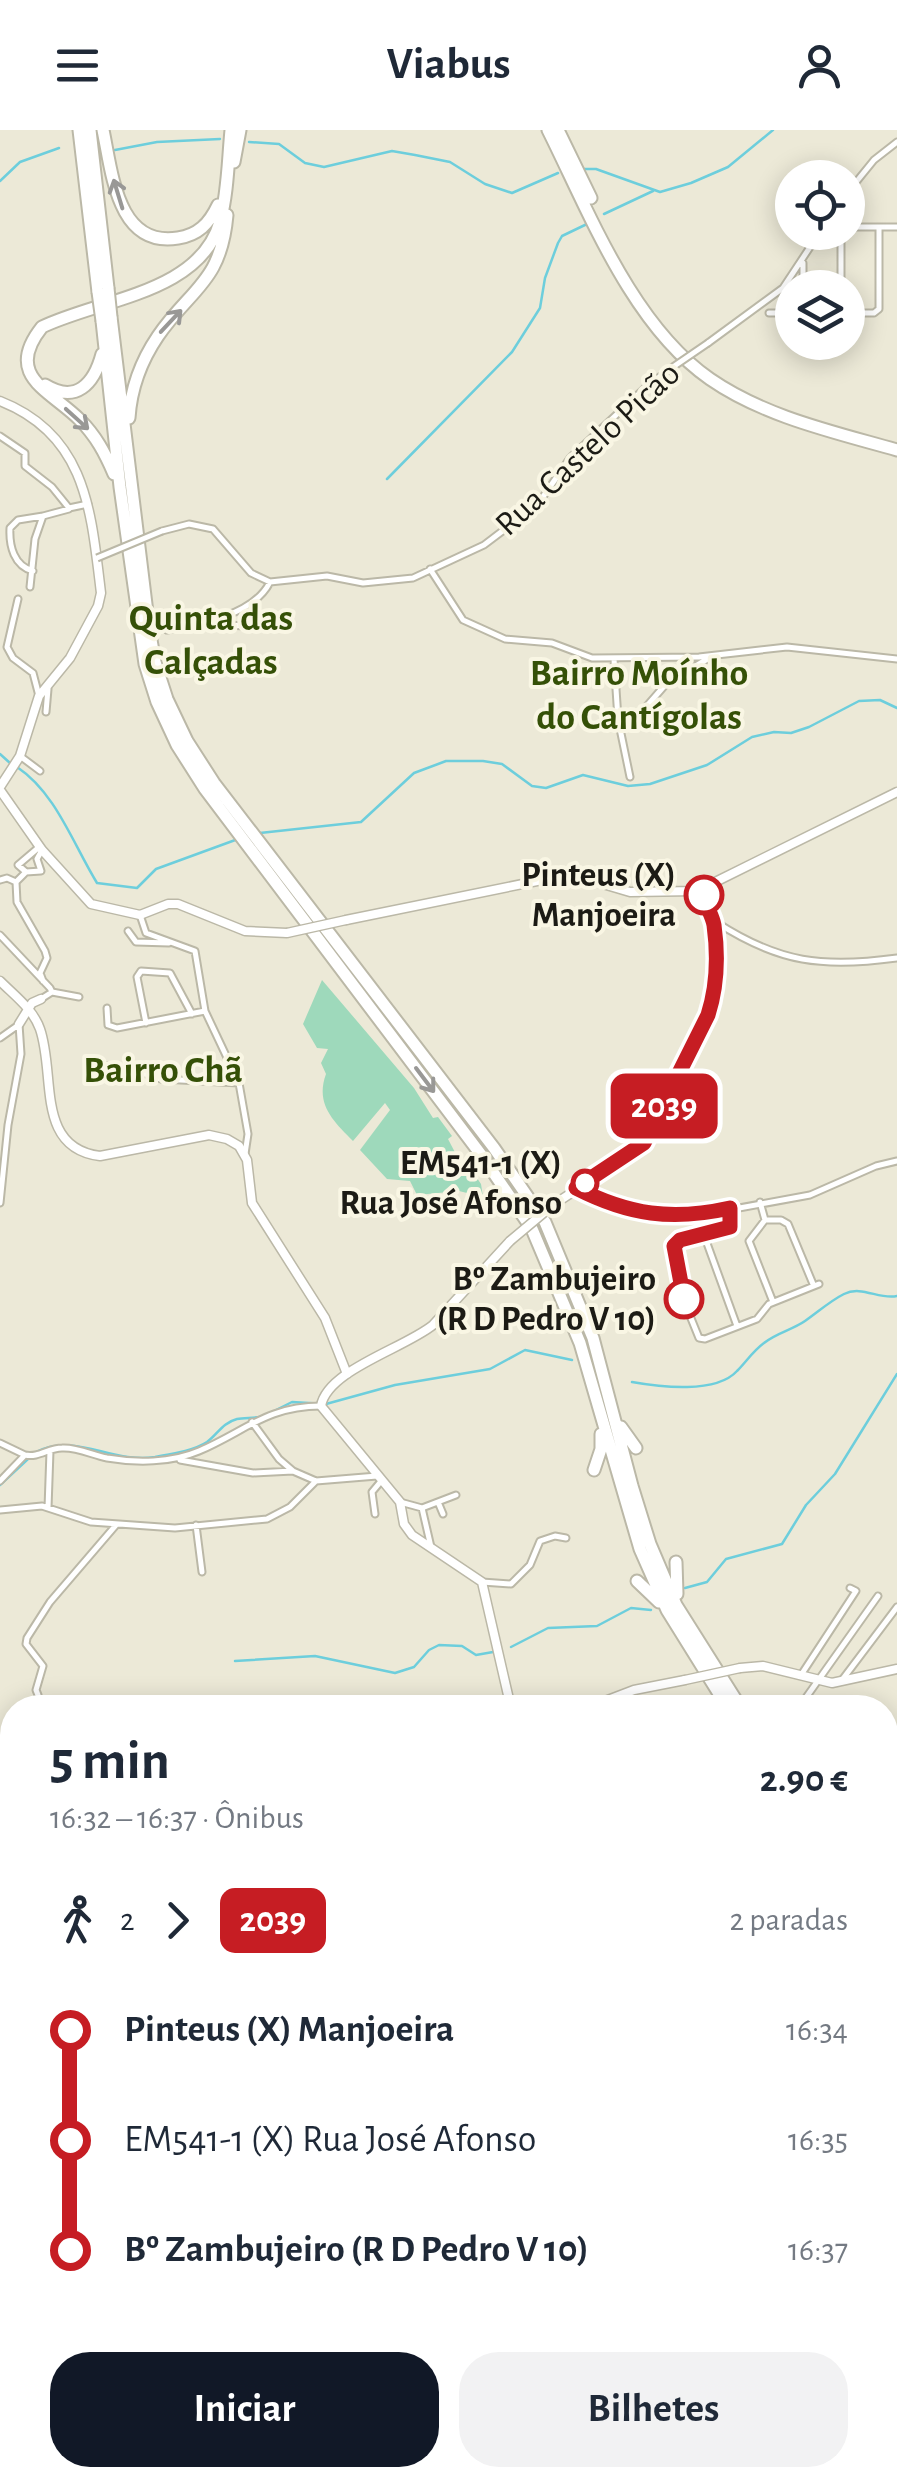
<!DOCTYPE html>
<html lang="pt">
<head>
<meta charset="utf-8">
<style>
	:root { --surface:#fff; --page:#f2f2f3; --text:#1f2937; --muted:#747a83; --accent:#111827 }
	body { margin:0; font-family:"Alegreya Sans",sans-serif; background:var(--page); color:var(--text); height:100vh; display:flex; flex-direction:column; font-size:38px; white-space:nowrap }
	* { box-sizing:border-box; margin:0 }
	p { font-size:32px; color:var(--muted) }
	.icon { flex:none; width:55px; height:55px; fill:none; stroke:currentColor; stroke-width:2; stroke-linecap:round; stroke-linejoin:round }
	.map { position:relative; flex:1; overflow:hidden }
	.drawer { position:absolute; left:0px; top:1565px; width:898px; height:792px; display:flex; flex-direction:column; background:var(--surface); border-radius:40px 40px 0 0; box-shadow:0 5px 25px #0003 }
	.drawer>* { flex:none }
	.badge { padding:0 20px; border-radius:15px; font-size:35px; line-height:65px }
	.fabs { position:absolute; left:775px; top:30px; display:grid; gap:20px }
	.fabs a { display:grid; place-items:center; width:90px; height:90px; border-radius:50%; background:var(--surface); box-shadow:0 5px 25px #0003; font-size:50px }
	.map>.badge { position:absolute; translate:-50% -50%; box-shadow:0 0 0 5px #fff }
	.legs { display:flex; align-items:center; gap:15px; height:110px; padding:0 50px; font-size:32px }
	.legs p { margin-inline-start:auto }
	.overview { display:flex; align-items:center; justify-content:space-between; height:170px; padding:0 50px }
	h1 { font-size:55px; font-weight:600; line-height:75px }
	.action { display:flex; gap:20px; margin-top:auto; padding:20px 50px }
	.action a { flex:1; height:115px; border-radius:40px; background:var(--accent); color:#fff; font-size:40px; font-weight:600; line-height:115px; text-align:center }
	.action a+a { background:var(--page); color:var(--text) }
	ul { padding:0 50px; list-style:none }
	li { display:flex; align-items:center; gap:35px; height:110px; font-size:38px }
	li i { display:grid; place-items:center; width:15px; height:100%; margin:0 12px; background:currentColor }
	li i::after { content:''; width:25px; height:25px; margin:-12px; border:8px solid; border-radius:50%; background:var(--surface) }
	li p { margin-inline-start:auto }
	li:first-child i { background:linear-gradient(#0000 50%,currentColor 0) }
	li:last-child i { background:linear-gradient(currentColor 50%,#0000 0) }
	header { display:flex; justify-content:space-between; align-items:center; height:130px; padding:0 50px; background:var(--surface); font-size:45px; font-weight:600 }
	.map>svg:first-child { display:block }
	.grass { fill:#9ed9bb }
	.lines { fill:none; stroke-linecap:round; stroke-linejoin:round }
	.stream { stroke:#6dcedc; stroke-width:2.5 }
	.street-casing { stroke:#bbb8a7; stroke-width:9 }
	.secondary-casing { stroke:#bbb8a7; stroke-width:11 }
	.highway-casing { stroke:#bbb8a7; stroke-width:15 }
	.street { stroke:#fff; stroke-width:5 }
	.secondary { stroke:#fff; stroke-width:8 }
	.highway { stroke:#fff; stroke-width:11 }
	.street-bridge-casing { stroke:#bbb8a7; stroke-width:9; stroke-linecap:butt }
	.secondary-bridge-casing { stroke:#bbb8a7; stroke-width:11; stroke-linecap:butt }
	.highway-bridge-casing { stroke:#bbb8a7; stroke-width:15; stroke-linecap:butt }
	.street-bridge { stroke:#fff; stroke-width:5 }
	.secondary-bridge { stroke:#fff; stroke-width:8 }
	.highway-bridge { stroke:#fff; stroke-width:11 }
	.oneway { stroke:#999896 }
	.line-1-casing { stroke:#fff; stroke-width:22 }
	.line-1 { stroke:#c61d23; stroke-width:15 }
	.stop-1-dot { fill:#fff; stroke:#c61d23; stroke-width:5 }
	.labels { text-anchor:middle; dominant-baseline:central; stroke-width:8; stroke-linejoin:round; paint-order:stroke }
	.street-label { font-size:35px; fill:#1c1b15; stroke:#f9f6e4 }
	.stop-label { font-size:35px; font-weight:bold; fill:#1c1b15; stroke:#f9f6e4; text-anchor:end }
	.neighbourhood-label { font-size:38px; font-weight:bold; fill:#355007; stroke:#f9f6e4 }
</style>
</head>
<body>
<header><svg class="icon" aria-label="menu" viewBox="0 0 24 24"><path d="M4 6h16M4 12h16M4 18h16"/></svg>Viabus<svg class="icon" aria-label="person" viewBox="0 0 24 24"><circle cx="12" cy="8" r="4"/><path d="M4 21q1-7 8-7t8 7"/></svg></header>
<div class="map">
<svg width="897" height="2356" viewBox="0 0 897 2356">
	<rect width="100%" height="100%" fill="#ece9d7"/>
	<path class="grass" d="M322,850L414,958L433,988L438,987L452,1006L448,1009L459,1030H465L481,1054L483,1067L459,1061L417,1065L410,1051L387,1049L360,1020L390,980L385,973L353,1011C333,991 315,974 326,944L321,933L328,919L317,918L303,894Z
		M28,2345H404L397,2356H19Z
		M588,2345H695L694,2356H587Z"/>
	<g class="lines">
		<path class="stream" d="M249,12L279,14L305,33L324,37L392,21L415,25L450,32L485,54L512,63L558,43
			M115,20L157,12L220,9
			M584,39H596L660,62L691,53L728,37L773,0
			M0,51L20,32L59,18
			M604,84L653,61
			M387,349L512,222L540,178L545,148L558,113L562,106L587,94
			M0,624L10,633
			M17,637C56,663 73,714 97,753L137,758L156,739L238,709
			M260,703L361,692L414,643L446,631H483L502,634L532,656L546,658L583,645L628,656L650,654L707,635L752,607L774,602L791,603L809,597L859,571L880,570L897,578
			M632,1252C660,1257 716,1264 737,1241C746,1232 753,1221 764,1213C776,1203 792,1200 805,1191C818,1182 830,1171 844,1164C862,1155 879,1170 897,1166
			M268,1284L292,1272L326,1274L395,1255L490,1239L525,1220L572,1230
			M34,1323C75,1301 111,1334 155,1327C171,1324 193,1321 207,1312C218,1304 222,1293 237,1289C244,1288 253,1288 260,1287
			M0,1355L28,1329
			M685,1458L707,1452L726,1429L782,1414L806,1375L835,1344L897,1244
			M511,1517L548,1498L597,1496L631,1478L651,1480
			M235,1531L315,1526L395,1543L414,1537L429,1520L439,1515L462,1516L476,1525L493,1522
			M0,1666L6,1665L12,1673
			M12,1680L10,1689L12,1696
			M12,1703V1706
			M0,1830L12,1826
			M885,2032L897,2027
			M574,2356L578,2345"/>
		<defs>
			<path id="street" d="M848,62L874,30L897,12
				M848,97H897
				M841,102V158
				M803,158V133
				M769,183H792
				M848,183H874L879,179V97
				M708,213L783,158L820,102
				M0,306L25,323V336L52,357L69,378L88,374
				M162,401L189,394L213,399L251,443L270,452L327,446L363,453L413,448L484,415L538,374L570,328L645,258L670,239
				M430,439L463,490L505,509L552,513L592,528L699,527L787,517L897,529
				M33,441C14,436 9,416 10,398L18,390L43,386
				M30,457L35,409L43,386L69,379
				M18,469L7,517L13,528L33,543L39,566
				M213,494L261,497
				M167,500C199,495 254,485 270,452
				M614,529L618,589
				M46,582L48,559
				M20,626L40,641
				M630,647L618,589L639,585L666,554L709,528
				M26,742L18,735L38,718
				M0,750L7,748L16,752L26,742L41,741L37,729L42,720
				M16,752L17,772L45,821L47,828L40,843L43,851
				M140,785L146,803L195,821L205,881L239,953L248,1004L245,1024
				M716,792C779,833 823,838 897,828
				M128,801L136,812L169,813
				M0,805L50,858L52,862L41,869
				M52,862L79,867
				M107,878L108,895L117,898L205,881
				M146,893L137,847L141,841L170,843L192,884
				M0,908L17,896
				M89,933L130,939L161,949L239,953
				M578,1060L602,1071L626,1078L690,1087L810,1065L876,1036L897,1031
				M760,1072L765,1090H781L788,1094L813,1154
				M0,1073L8,995L21,924L19,894
				M731,1079L729,1097L680,1110L674,1116L684,1171L699,1208L705,1209L757,1189L769,1174L819,1154
				M765,1090L749,1111L773,1172
				M704,1105L737,1196
				M252,1292L279,1329L293,1341
				M0,1313L25,1325
				M180,1330L253,1343L293,1341L316,1351L377,1346
				M0,1351L25,1325C39,1328 48,1318 62,1318C77,1317 92,1325 107,1328C136,1333 171,1333 199,1321C244,1302 267,1276 321,1276
				M400,1372L422,1378L456,1365
				M438,1372L443,1384
				M48,1378L50,1321
				M422,1378L431,1417
				M0,1380L42,1376L91,1392L175,1398L267,1389L290,1377L316,1351
				M375,1384L372,1362L382,1350
				M196,1395L202,1442
				M482,1452L511,1454L530,1435L540,1411L555,1406L566,1408
				M801,1545L856,1461L850,1458
				M842,1550L897,1477
				M38,1565L36,1560L43,1536L26,1514L27,1508L50,1472L116,1395
				M800,1576L878,1466
				M885,2047L897,2051
				M12,2214V2216
				M0,2273L12,2288
				M0,2322L12,2332
				M0,2349L12,2335"/>
			<path id="secondary" d="M0,271C87,305 91,382 101,463L98,476L70,528L39,566L20,626L0,657
				M0,660L42,720L91,774L140,785L168,774H178L245,801L287,803
				M346,790L557,747L586,749L630,762L697,761L897,662
				M0,851C15,866 33,879 40,899C56,945 35,1018 100,1026L209,1005L227,1009L239,1016L247,1030L252,1073L325,1188L347,1244
				M19,894L32,873L41,869
				M553,1075L632,1023L654,998L713,869L714,790L704,770L706,758
				M510,1111L433,1195C405,1218 327,1240 321,1276L400,1372L404,1394L412,1405L482,1452L511,1578
				M740,1538L763,1536L832,1553L897,1539
				M587,1578L634,1560L685,1550
				M885,1813L897,1810"/>
			<path id="highway" d="M79,0L98,162
				M90,0L108,158
				M103,0C112,42 117,118 178,108C198,105 209,94 218,75
				M548,0C589,82 632,195 710,249C765,287 834,302 897,320
				M558,0L591,68
				M234,32L240,0
				M111,187L149,499L155,532L167,569L187,611L214,653L494,1018L545,1092L593,1208L632,1356L650,1414L676,1475L741,1578
				M102,191L120,357L145,534L157,572L177,615L205,659L482,1026L532,1099L580,1213L640,1419L667,1480L728,1578
				M45,255C76,274 94,254 102,224
				M129,288C131,258 141,231 158,206C191,158 221,153 227,85
				M114,344C105,323 96,306 80,290C50,260 3,246 42,197C100,169 200,163 220,92C228,62 228,30 231,0
				M621,1297L636,1318
				M594,1340L601,1319V1304
				M676,1432L677,1464
				M637,1451L659,1472
				M885,1828L897,1856
				M885,1862L897,1892"/>
		</defs>
		<use href="#street" class="street-casing"/>
		<use href="#secondary" class="secondary-casing"/>
		<use href="#highway" class="highway-casing"/>
		<use href="#street" class="street"/>
		<use href="#secondary" class="secondary"/>
		<use href="#highway" class="highway"/>
		<defs>
			<path id="street-bridge" d="M670,239L708,213
				M97,428L162,401"/>
			<path id="secondary-bridge" d="M287,803L346,790
				M510,1111L553,1075
				M685,1550L740,1538"/>
			<path id="highway-bridge" d="M108,158L111,187
				M98,162L102,191"/>
		</defs>
		<use href="#street-bridge" class="street-bridge-casing"/>
		<use href="#secondary-bridge" class="secondary-bridge-casing"/>
		<use href="#highway-bridge" class="highway-bridge-casing"/>
		<use href="#street-bridge" class="street-bridge"/>
		<use href="#secondary-bridge" class="secondary-bridge"/>
		<use href="#highway-bridge" class="highway-bridge"/>
	</g>
	<defs><path id="oneway-shaft" d="M-6 0H5M1.5-3L5.5 0L1.5 3" fill="none" stroke-width="1.6" stroke-linecap="round" stroke-linejoin="round" transform="scale(2.5)"/></defs>
	<g class="oneway">
		<use href="#oneway-shaft" transform="translate(118 64) rotate(-107)"/>
		<use href="#oneway-shaft" transform="translate(171 191) rotate(-47)"/>
		<use href="#oneway-shaft" transform="translate(77 289) rotate(42)"/>
		<use href="#oneway-shaft" transform="translate(425 950) rotate(53)"/>
	</g>
	<g class="lines">
		<defs>
			<path id="line-1" d="M684,1169L674,1116L680,1110L730,1097V1078C672,1091 629,1085 576,1058L644,1013L708,885C717,857 718,824 714,795C712,784 705,776 704,765"/>
		</defs>
		<use href="#line-1" class="line-1-casing"/>
		<use href="#line-1" class="line-1"/>
	</g>
	<g class="stop-1-dot">
		<circle cx="704" cy="765" r="18"/>
		<circle cx="585" cy="1053" r="12"/>
		<circle cx="684" cy="1169" r="18"/>
	</g>
	<g class="labels">
		<g class="street-label">
			<text transform="translate(588 319) rotate(-43)">Rua Castelo Picão</text>
		</g>
		<g class="stop-label">
			<text x="676" y="745">Pinteus (X)<tspan x="676" dy="40">Manjoeira</tspan></text>
			<text x="562" y="1033">EM541-1 (X)<tspan x="562" dy="40">Rua José Afonso</tspan></text>
			<text x="656" y="1149">Bº Zambujeiro<tspan x="656" dy="40">(R D Pedro V 10)</tspan></text>
		</g>
		<g class="neighbourhood-label">
			<text x="211" y="489">Quinta das<tspan x="211" dy="44">Calçadas</tspan></text>
			<text x="639" y="544">Bairro Moínho<tspan x="639" dy="44">do Cantígolas</tspan></text>
			<text x="163" y="941">Bairro Chã</text>
		</g>
	</g>
</svg>
<div class="fabs">
<a><svg class="icon" aria-label="locate" viewBox="0 0 24 24"><circle cx="12" cy="12" r="6"/><path d="M12 2v4M12 18v4M2 12h4M18 12h4"/></svg></a>
<a><svg class="icon" aria-label="layers" viewBox="0 0 24 24"><path d="M12 4l9 5-9 5-9-5zM3 14l9 5 9-5"/></svg></a>
</div>
<b class="badge" style="left:664px;top:976px;background:#c61d23;color:#fff">2039</b>
<section class="drawer">
<div class="overview"><div><h1>5 min</h1><p>16:32 – 16:37 · Ônibus</p></div><b>2.90 €</b></div>
<div class="legs"><svg class="icon" aria-label="walk" viewBox="0 0 24 24"><circle cx="13" cy="4" r="2"/><path d="M13 8l-2 6 4 7M11 14l-3 7M7 12l3-4h3l4 4"/></svg>2<svg class="icon" aria-label="forward" viewBox="0 0 24 24"><path d="M9 5l7 7-7 7"/></svg><b class="badge" style="background:#c61d23;color:#fff">2039</b><p>2 paradas</p></div>
<ul>
<li><i style="color:#c61d23"></i><b>Pinteus (X) Manjoeira</b><p>16:34</p></li>
<li><i style="color:#c61d23"></i><span>EM541-1 (X) Rua José Afonso</span><p>16:35</p></li>
<li><i style="color:#c61d23"></i><b>Bº Zambujeiro (R D Pedro V 10)</b><p>16:37</p></li>
</ul>
<div class="action"><a>Iniciar</a><a>Bilhetes</a></div>
</section>
</div>
</body>
</html>
